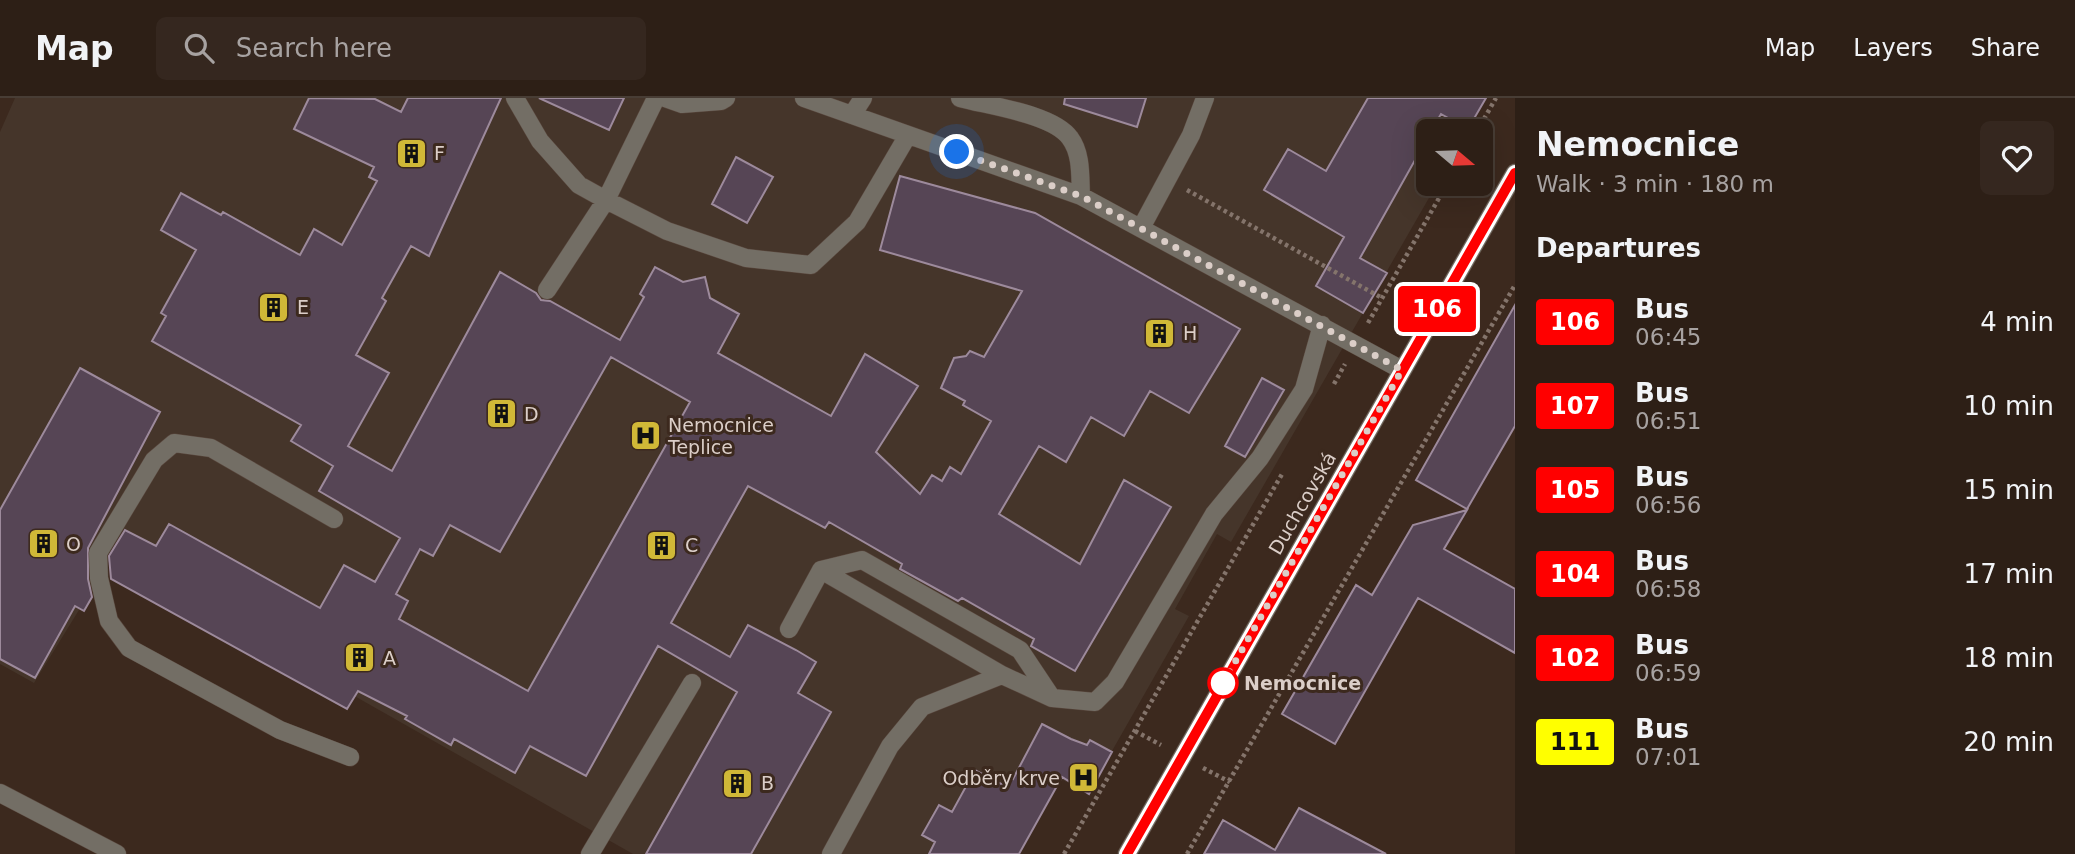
<!DOCTYPE html>
<html lang="en">
<head>
<meta charset="utf-8">
<style>
	:root { --surface:#2d1f16; --page:#35271f; --text:#f1f3f6; --muted:#a7a2a1; --line:#483d35 }
	body { margin:0; font-family:"DejaVu Sans",sans-serif; background:var(--page); color:var(--text); height:100vh; display:flex; flex-direction:column; font-size:26px; white-space:nowrap }
	* { box-sizing:border-box; margin:0 }
	p { font-size:23px; color:var(--muted) }
	.icon { flex:none; width:38px; height:38px; fill:none; stroke:currentColor; stroke-width:2; stroke-linecap:round; stroke-linejoin:round }
	.map { position:relative; flex:1; overflow:hidden }
	.drawer { display:flex; flex-direction:column; background:var(--surface); width:560px }
	.drawer>* { flex:none }
	.badge { padding:0 14px; border-radius:5px; font-size:24px; line-height:46px }
	.needle { width:46px; rotate:109deg }
	.fabs { position:absolute; left:1416px; top:21px; display:grid; gap:14px }
	.fabs a { display:grid; place-items:center; width:77px; height:77px; border-radius:10px; background:var(--surface); box-shadow:0 7px 28px #0002,0 0 0 2px var(--line); font-size:35px }
	.you { position:absolute; width:35px; height:35px; margin:-18px; border:5px solid #fff; border-radius:50%; background:#1a73e8; box-shadow:0 0 0 10px #1a73e833 }
	.map>.badge { position:absolute; translate:-50% -50%; box-shadow:0 0 0 4px #fff }
	h2 { padding:0 21px; font-size:26px; line-height:63px }
	.round { display:grid; place-items:center; flex:none; width:74px; height:74px; border-radius:10px; background:var(--page) }
	.head { display:flex; align-items:center; justify-content:space-between; height:119px; padding:0 21px }
	h1 { font-size:33px; font-weight:700; line-height:52px }
	ul { padding:0; list-style:none }
	li { display:flex; align-items:center; gap:21px; height:84px; padding:0 21px }
	li div { flex:1 }
	li b { display:block; font-size:26px }
	li em { font-style:normal }
	li .badge { min-width:77px; font-weight:700; text-align:center }
	header { display:flex; align-items:center; gap:42px; box-sizing:border-box; height:98px; padding:0 35px; background:var(--surface); border-bottom:2px solid var(--line) }
	header strong { font-size:33px }
	nav { display:flex; gap:38px; margin-inline-start:auto; font-size:24px }
	.search { width:490px; height:63px; background:var(--page); display:flex; align-items:center; gap:18px; box-sizing:border-box; padding:0 24px; border-radius:10px; color:var(--muted); font-size:26px }
	main { display:flex; flex:1; min-height:0 }
	.map>svg:first-child { display:block }
	.medical { fill:#45352a }
	.building { fill:#564555; stroke:#9d8a9c; stroke-width:2; fill-rule:evenodd }
	.lines { fill:none; stroke-linecap:round; stroke-linejoin:round }
	.minor-casing { stroke:#59473d; stroke-width:19 }
	.path { stroke:#84746b; stroke-width:4.5; stroke-dasharray:3.5 3.5; stroke-linecap:butt }
	.minor { stroke:#736e65; stroke-width:18 }
	.line-casing { stroke:#fff; stroke-width:16 }
	.line { stroke:#f00; stroke-width:10 }
	.walk { stroke:#dbcec8; stroke-width:7; stroke-dasharray:0 12.6 }
	.stop-dot { fill:#fff; stroke:#f00; stroke-width:3.5 }
	.labels { text-anchor:middle; dominant-baseline:central; stroke-width:6; stroke-linejoin:round; paint-order:stroke }
	.poi-label { font-size:19px; fill:#dbcec8; stroke:#3c291e; text-anchor:start }
	.street-label { font-size:19px; fill:#dbcec8; stroke:#3c291e }
	.stop-label { font-size:19px; font-weight:bold; fill:#dbcec8; stroke:#3c291e; text-anchor:start }
</style>
</head>
<body>
<header>
<strong>Map</strong>
<div class="search"><svg class="icon" aria-label="search" viewBox="0 0 24 24"><circle cx="10" cy="10" r="6"/><path d="M15 15l6 6"/></svg>Search here</div>
<nav><a>Map</a><a>Layers</a><a>Share</a></nav>
</header>
<main>
<div class="map">
<svg width="1515" height="756" viewBox="0 0 1515 756">
	<rect width="100%" height="100%" fill="#3c291e"/>
	<path class="medical" d="M15,0H1485L1467,33H1428V86H1437L1231,444L1217,436L1175,511L1189,518L1088,695L1061,681L1020,755L1007,748L1002,756H633L111,460L34,585L0,566V34Z"/>
	<path class="building" d="M309,0L375,1L401,14L408,0H501L429,158L411,148L382,200L386,203L356,257L389,275L348,348L392,373L500,174L536,195L541,202L550,203L620,242L644,199L640,196L655,169L683,184L705,179L710,200L739,216L718,255L831,318L865,256L918,288L876,354L920,396L932,377L942,383L950,369L961,376L991,323L963,307L965,303L941,290L954,260L966,258L970,253L984,259L1022,193L880,152L900,78L1035,115L1240,231L1189,315L1150,293L1124,338L1091,319L1066,364L1039,348L999,416L1080,466L1124,382L1171,409L1075,573L1031,548L1034,541L962,500L958,503L900,471L902,466L829,424L825,430L748,388L671,525L730,559L748,527L796,552L816,564L798,595L831,614L751,756H646L737,594L658,548L586,678L530,648L515,675L454,641L451,647L405,621L407,618L358,593L347,611L111,481L109,458L125,432L156,448L169,426L320,510L344,467L375,484L400,440L319,393L333,368L291,343L301,327L152,243L166,218L161,215L196,152L161,132L181,95L221,117L223,114L300,157L314,131L342,147L377,83L369,79L374,69L294,31ZM611,259L690,304L528,593L399,521L408,503L396,496L420,451L433,458L450,427L500,454Z
		M539,0H624L609,32Z
		M1065,0H1146L1137,29L1064,6Z
		M1368,0H1486L1468,31L1441,16L1431,33H1428V39L1360,160L1387,175L1363,215L1316,188L1344,139L1264,92L1288,51L1326,73Z
		M736,59L773,79L747,125L712,106Z
		M1515,207V328L1467,411L1416,382Z
		M80,270L160,314L88,450V481L92,499L84,513L75,508L35,580L0,561V412Z
		M1262,280L1284,292L1245,359L1225,348Z
		M1467,412L1444,451L1515,491V555L1418,500L1335,646L1282,616L1356,487L1372,497L1413,427Z
		M1042,626L1071,641L1087,647L1090,642L1112,654L1089,696L1062,679L1019,756H929L935,744L922,737L939,707L952,714L975,672L1005,688L1010,679L1013,681Z
		M1299,710L1386,756H1204L1223,722L1275,752Z"/>
	<g class="lines">
		<defs>
			<path id="minor" d="M515,0L540,43L579,87L606,102L667,133L746,160L811,167L857,124L908,37
				M665,0L682,6L721,3L726,0
				M804,0L1081,98L1402,272
				M960,0C989,8 1053,16 1070,40C1082,56 1080,79 1081,98
				M852,17L863,0
				M1141,130L1191,37L1205,0
				M547,192L606,102L656,0
				M334,421L211,350L174,345L154,362L98,455L99,480L109,523L129,550L280,632L350,659
				M821,472L862,462L1020,552L1052,600
				M789,531L821,472L1002,577
				M0,695L117,756
				M590,756L692,585
				M831,756L890,648L922,609L1002,577L1052,600L1095,604L1115,584L1214,416L1260,360L1304,291L1322,227
				M1127,756L1515,75"/>
		</defs>
		<use href="#minor" class="minor-casing"/>
		<path class="path" d="M1477,33L1496,0
			M1187,92L1382,200
			M1368,225L1447,86
			M1334,286L1345,266
			M1135,633L1161,647
			M1203,670L1230,684
			M1064,756L1282,376
			M1187,756L1515,187"/>
		<use href="#minor" class="minor"/>
	</g>
	<g class="lines">
		<defs>
			<path id="line" d="M1127,756L1515,75"/>
		</defs>
		<use href="#line" class="line-casing"/>
		<use href="#line" class="line"/>
		<path class="walk" d="M957,54L1081,98L1402,272L1223,585"/>
	</g>
	<defs>
		<symbol id="building-square" viewBox="-11 -11 22 22"><rect x="-9" y="-9" width="18" height="18" rx="4" fill="#d0b837" stroke="#3c291e"/><path d="M-4-6H4V6H1V3H-1V6H-4ZM-2.5-4.3h1.7v1.8h-1.7ZM.8-4.3h1.7v1.8H.8ZM-2.5-1h1.7V.8h-1.7ZM.8-1h1.7V.8H.8Z" fill="#111"/></symbol>
		<symbol id="hospital-square" viewBox="-11 -11 22 22"><rect x="-9" y="-9" width="18" height="18" rx="4" fill="#d0b837" stroke="#3c291e"/><path d="M-5-5h3v3.5h4V-5h3V5h-3V1.5h-4V5h-3Z" fill="#111"/></symbol>
	</defs>
	<g fill-rule="evenodd">
		<use href="#building-square" x="394" y="38" width="35" height="35"/>
		<use href="#building-square" x="256" y="192" width="35" height="35"/>
		<use href="#building-square" x="1142" y="218" width="35" height="35"/>
		<use href="#building-square" x="484" y="298" width="35" height="35"/>
		<use href="#hospital-square" x="628" y="320" width="35" height="35"/>
		<use href="#building-square" x="26" y="428" width="35" height="35"/>
		<use href="#building-square" x="644" y="430" width="35" height="35"/>
		<use href="#building-square" x="342" y="542" width="35" height="35"/>
		<use href="#hospital-square" x="1066" y="662" width="35" height="35"/>
		<use href="#building-square" x="720" y="668" width="35" height="35"/>
	</g>
	<circle class="stop-dot" cx="1223" cy="585" r="14"/>
	<g class="labels">
		<g class="poi-label">
			<text x="434" y="55">F</text>
			<text x="297" y="209">E</text>
			<text x="1183" y="235">H</text>
			<text x="524" y="316">D</text>
			<text x="668" y="327">Nemocnice<tspan x="668" dy="22">Teplice</tspan></text>
			<text x="66" y="446">O</text>
			<text x="685" y="447">C</text>
			<text x="383" y="560">A</text>
			<text x="1060" y="680" text-anchor="end">Odběry krve</text>
			<text x="761" y="685">B</text>
		</g>
		<g class="street-label">
			<text transform="translate(1302 405) rotate(-60)">Duchcovská</text>
		</g>
		<g class="stop-label">
			<text x="1244" y="585">Nemocnice</text>
		</g>
	</g>
</svg>
<div class="fabs">
<a><svg class="needle" viewBox="-14 -14 28 28"><path d="M0-13l5 13h-10z" fill="#e53935"/><path d="M0 13l5-13h-10z" fill="#a7a2a1"/></svg></a>
</div>
<div class="you" style="left:957px;top:54px"></div>
<b class="badge" style="left:1437px;top:211px;background:#f00;color:#fff">106</b>
</div>
<section class="drawer">
<div class="head"><div><h1>Nemocnice</h1><p>Walk · 3 min · 180 m</p></div><a class="round"><svg class="icon" aria-label="heart" viewBox="0 0 24 24"><path d="M12 20l-8-8c-3-5 5-10 8-4 3-6 11-1 8 4z"/></svg></a></div>
<h2>Departures</h2>
<ul>
<li><span class="badge" style="background:#f00;color:#fff">106</span><div><b>Bus</b><p>06:45</p></div><em>4 min</em></li>
<li><span class="badge" style="background:#f00;color:#fff">107</span><div><b>Bus</b><p>06:51</p></div><em>10 min</em></li>
<li><span class="badge" style="background:#f00;color:#fff">105</span><div><b>Bus</b><p>06:56</p></div><em>15 min</em></li>
<li><span class="badge" style="background:#f00;color:#fff">104</span><div><b>Bus</b><p>06:58</p></div><em>17 min</em></li>
<li><span class="badge" style="background:#f00;color:#fff">102</span><div><b>Bus</b><p>06:59</p></div><em>18 min</em></li>
<li><span class="badge" style="background:#ff0;color:#111">111</span><div><b>Bus</b><p>07:01</p></div><em>20 min</em></li>
</ul>
</section>
</main>
</body>
</html>
